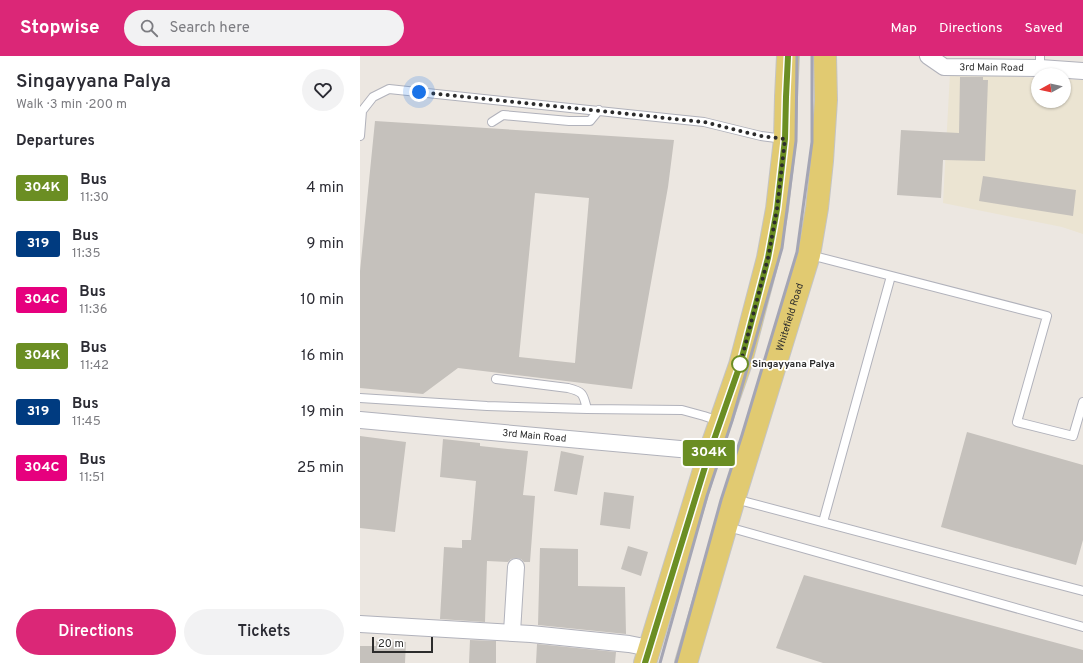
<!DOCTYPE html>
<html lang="en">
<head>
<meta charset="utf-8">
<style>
	:root { --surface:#fff; --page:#f2f2f3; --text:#2b2b33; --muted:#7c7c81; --accent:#db2777 }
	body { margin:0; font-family:Overpass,sans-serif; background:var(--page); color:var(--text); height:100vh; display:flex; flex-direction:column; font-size:15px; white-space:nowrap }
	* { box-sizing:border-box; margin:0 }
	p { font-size:13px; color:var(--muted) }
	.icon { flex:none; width:22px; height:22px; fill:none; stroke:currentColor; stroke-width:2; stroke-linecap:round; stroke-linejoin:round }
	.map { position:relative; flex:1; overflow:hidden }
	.side { display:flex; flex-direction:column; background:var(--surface); width:360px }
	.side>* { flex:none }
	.badge { padding:0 8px; border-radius:3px; font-size:14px; line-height:26px }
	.needle { width:26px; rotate:262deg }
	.controls { position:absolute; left:671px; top:12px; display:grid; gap:8px }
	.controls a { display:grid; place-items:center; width:40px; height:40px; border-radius:50%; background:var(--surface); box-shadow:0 1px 3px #0004; font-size:20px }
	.scale { position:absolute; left:12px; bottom:10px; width:61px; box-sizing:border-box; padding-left:4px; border:2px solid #2c2c2c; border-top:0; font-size:11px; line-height:14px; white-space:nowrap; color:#2c2c2c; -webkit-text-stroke:3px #fff; paint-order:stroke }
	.you { position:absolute; width:20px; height:20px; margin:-10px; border:3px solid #fff; border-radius:50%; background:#1a73e8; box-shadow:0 0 0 6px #1a73e833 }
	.map>.badge { position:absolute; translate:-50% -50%; box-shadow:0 0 0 2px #fff }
	h2 { padding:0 16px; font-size:15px; line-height:36px }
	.round { display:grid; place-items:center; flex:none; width:42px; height:42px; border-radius:21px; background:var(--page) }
	.headline { display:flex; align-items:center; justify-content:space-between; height:68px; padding:0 16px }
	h1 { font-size:19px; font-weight:600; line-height:30px }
	.primary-button { display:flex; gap:8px; margin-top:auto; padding:8px 16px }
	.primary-button a { flex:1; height:46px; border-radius:24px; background:var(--accent); color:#fff; font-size:16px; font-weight:600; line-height:46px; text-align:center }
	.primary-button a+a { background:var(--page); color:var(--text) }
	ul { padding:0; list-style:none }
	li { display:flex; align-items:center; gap:12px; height:56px; padding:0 16px }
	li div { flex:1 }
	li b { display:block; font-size:15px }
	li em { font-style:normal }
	li .badge { min-width:44px; font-weight:700; text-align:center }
	header { display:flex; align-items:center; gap:24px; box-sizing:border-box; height:56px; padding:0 20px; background:var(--accent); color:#fff }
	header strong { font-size:19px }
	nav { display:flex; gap:22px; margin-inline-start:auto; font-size:14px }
	.search { width:280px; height:36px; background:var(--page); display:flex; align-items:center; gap:10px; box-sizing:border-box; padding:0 14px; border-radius:22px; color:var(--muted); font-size:15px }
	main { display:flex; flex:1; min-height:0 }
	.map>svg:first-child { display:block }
	.education { fill:#ebe4d2 }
	.building { fill:#c5c1bc; fill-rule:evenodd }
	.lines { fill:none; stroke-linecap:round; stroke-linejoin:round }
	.service-casing { stroke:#b1b2bb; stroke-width:10 }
	.minor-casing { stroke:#b1b2bb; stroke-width:18 }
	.primary-casing { stroke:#c4c4c4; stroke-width:24 }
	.service { stroke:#fff; stroke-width:8 }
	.minor { stroke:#fff; stroke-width:16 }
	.primary { stroke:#e1ca71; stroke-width:22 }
	.rail { stroke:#a4a5b4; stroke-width:3 }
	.line-casing { stroke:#fff; stroke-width:9 }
	.line { stroke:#6b8e23; stroke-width:6 }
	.walk { stroke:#2c2c2c; stroke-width:4; stroke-dasharray:0 7.2 }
	.stop-dot { fill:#fff; stroke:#6b8e23; stroke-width:2 }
	.labels { text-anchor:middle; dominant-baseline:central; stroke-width:3.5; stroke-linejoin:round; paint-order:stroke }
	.street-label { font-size:10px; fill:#2c2c2c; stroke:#fff }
	.stop-label { font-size:10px; font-weight:bold; fill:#2c2c2c; stroke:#fff; text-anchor:start }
</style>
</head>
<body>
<header>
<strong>Stopwise</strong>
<div class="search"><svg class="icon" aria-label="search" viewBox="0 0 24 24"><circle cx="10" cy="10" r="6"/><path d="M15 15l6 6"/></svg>Search here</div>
<nav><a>Map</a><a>Directions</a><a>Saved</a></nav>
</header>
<main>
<section class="side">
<div class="headline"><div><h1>Singayyana Palya</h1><p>Walk · 3 min · 200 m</p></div><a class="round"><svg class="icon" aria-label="heart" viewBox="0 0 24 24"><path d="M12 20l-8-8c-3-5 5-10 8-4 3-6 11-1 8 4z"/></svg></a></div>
<h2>Departures</h2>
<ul>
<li><span class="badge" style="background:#6b8e23;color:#fff">304K</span><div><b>Bus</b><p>11:30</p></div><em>4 min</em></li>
<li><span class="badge" style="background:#003b80;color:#fff">319</span><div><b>Bus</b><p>11:35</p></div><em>9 min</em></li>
<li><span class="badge" style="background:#e6007e;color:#fff">304C</span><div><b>Bus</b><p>11:36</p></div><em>10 min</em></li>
<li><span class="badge" style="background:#6b8e23;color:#fff">304K</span><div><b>Bus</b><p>11:42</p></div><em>16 min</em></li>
<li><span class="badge" style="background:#003b80;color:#fff">319</span><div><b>Bus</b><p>11:45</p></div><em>19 min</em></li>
<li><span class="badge" style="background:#e6007e;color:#fff">304C</span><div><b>Bus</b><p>11:51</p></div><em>25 min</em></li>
</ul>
<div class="primary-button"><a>Directions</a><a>Tickets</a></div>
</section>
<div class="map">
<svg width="723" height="607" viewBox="0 0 723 607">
	<rect width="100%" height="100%" fill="#ece7e1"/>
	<path class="education" d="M590,17L678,22V45H704V23L723,24V178L702,171L583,147Z"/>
	<path class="building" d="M600,21H623V24H628L625,105L583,104L581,142L537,139L541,74L599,77Z
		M15,65L314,84L308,131L272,333L98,312L63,338L0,332V215ZM175,137L229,142L215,307L159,301Z
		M623,120L716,134L713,160L619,145Z
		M607,376L723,409V484L716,509L581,471Z
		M0,380L46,386L35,476L0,472Z
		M83,383L120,387V390L168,395L163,439L175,440L170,506H164L161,503L156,502L151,503L148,506L127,505L125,566L80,563L84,491L102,492V484H111L116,425L80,421Z
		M201,395L224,400L217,439L194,435Z
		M244,436L274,440L270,473L240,469Z
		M268,490L288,496L281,520L261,513Z
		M180,492L218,493V530L265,531L266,578L178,569Z
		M444,519L723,594V607H463L416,592Z
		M110,584L136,585V607H109Z
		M16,585L46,586L45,607H0V590H16Z
		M177,588L256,596L255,607H176Z"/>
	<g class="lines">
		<defs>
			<path id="service" d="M680,12V0
				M132,66L143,59L209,65H230L239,54
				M0,80L2,55L13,41L29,33L344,66L401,80L424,83
				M450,199L687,260L657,366L713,380L723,346
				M136,323L208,332C224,336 223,338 227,353
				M0,342L127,350L227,353L322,354L344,360L359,365
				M375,443L723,535
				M463,466L531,220
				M368,471L723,571"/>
			<g id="minor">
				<path id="s1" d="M568,0L584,11L680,12L723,15"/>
				<path id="s2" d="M0,364L331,394L348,401"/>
				<path d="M0,568L171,578L269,588L289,592"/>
				<path d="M152,576L156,511"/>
			</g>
			<g id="primary">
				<path d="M285,607L348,401L380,309L408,202L417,153L425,83L426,41L428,0"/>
				<path id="s3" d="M326,607L374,443L449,199L457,152L462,105L466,44L465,0"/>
			</g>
		</defs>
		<use href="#service" class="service-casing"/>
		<use href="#minor" class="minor-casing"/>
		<use href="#primary" class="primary-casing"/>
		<use href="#service" class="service"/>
		<use href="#minor" class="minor"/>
		<use href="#primary" class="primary"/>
		<path class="rail" d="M300,607L347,440L372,365L422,192L436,85L437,0
			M316,607L361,444L382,379L437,196L452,86V0"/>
	</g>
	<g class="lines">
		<defs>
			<path id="line" d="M285,607L348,401L380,309L408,202L417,153L425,83L426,41L428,0"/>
		</defs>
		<use href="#line" class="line-casing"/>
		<use href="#line" class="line"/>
		<path class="walk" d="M59,36L344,66L401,80L425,83L417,153L408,202L380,309V308"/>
	</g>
	<circle class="stop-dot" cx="380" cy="308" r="8"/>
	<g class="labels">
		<g class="street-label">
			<text stroke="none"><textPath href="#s1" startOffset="67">3rd Main Road</textPath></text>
			<text stroke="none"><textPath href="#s3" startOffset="361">Whitefield Road</textPath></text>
			<text stroke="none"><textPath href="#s2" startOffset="175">3rd Main Road</textPath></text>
		</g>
		<g class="stop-label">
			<text x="392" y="308">Singayyana Palya</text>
		</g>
	</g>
</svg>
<div class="controls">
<a><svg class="needle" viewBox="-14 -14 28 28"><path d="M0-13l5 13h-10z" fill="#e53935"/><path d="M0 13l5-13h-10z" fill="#7c7c81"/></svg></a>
</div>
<div class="scale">20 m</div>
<div class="you" style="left:59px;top:36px"></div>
<b class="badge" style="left:349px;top:397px;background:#6b8e23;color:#fff">304K</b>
</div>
</main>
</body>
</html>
